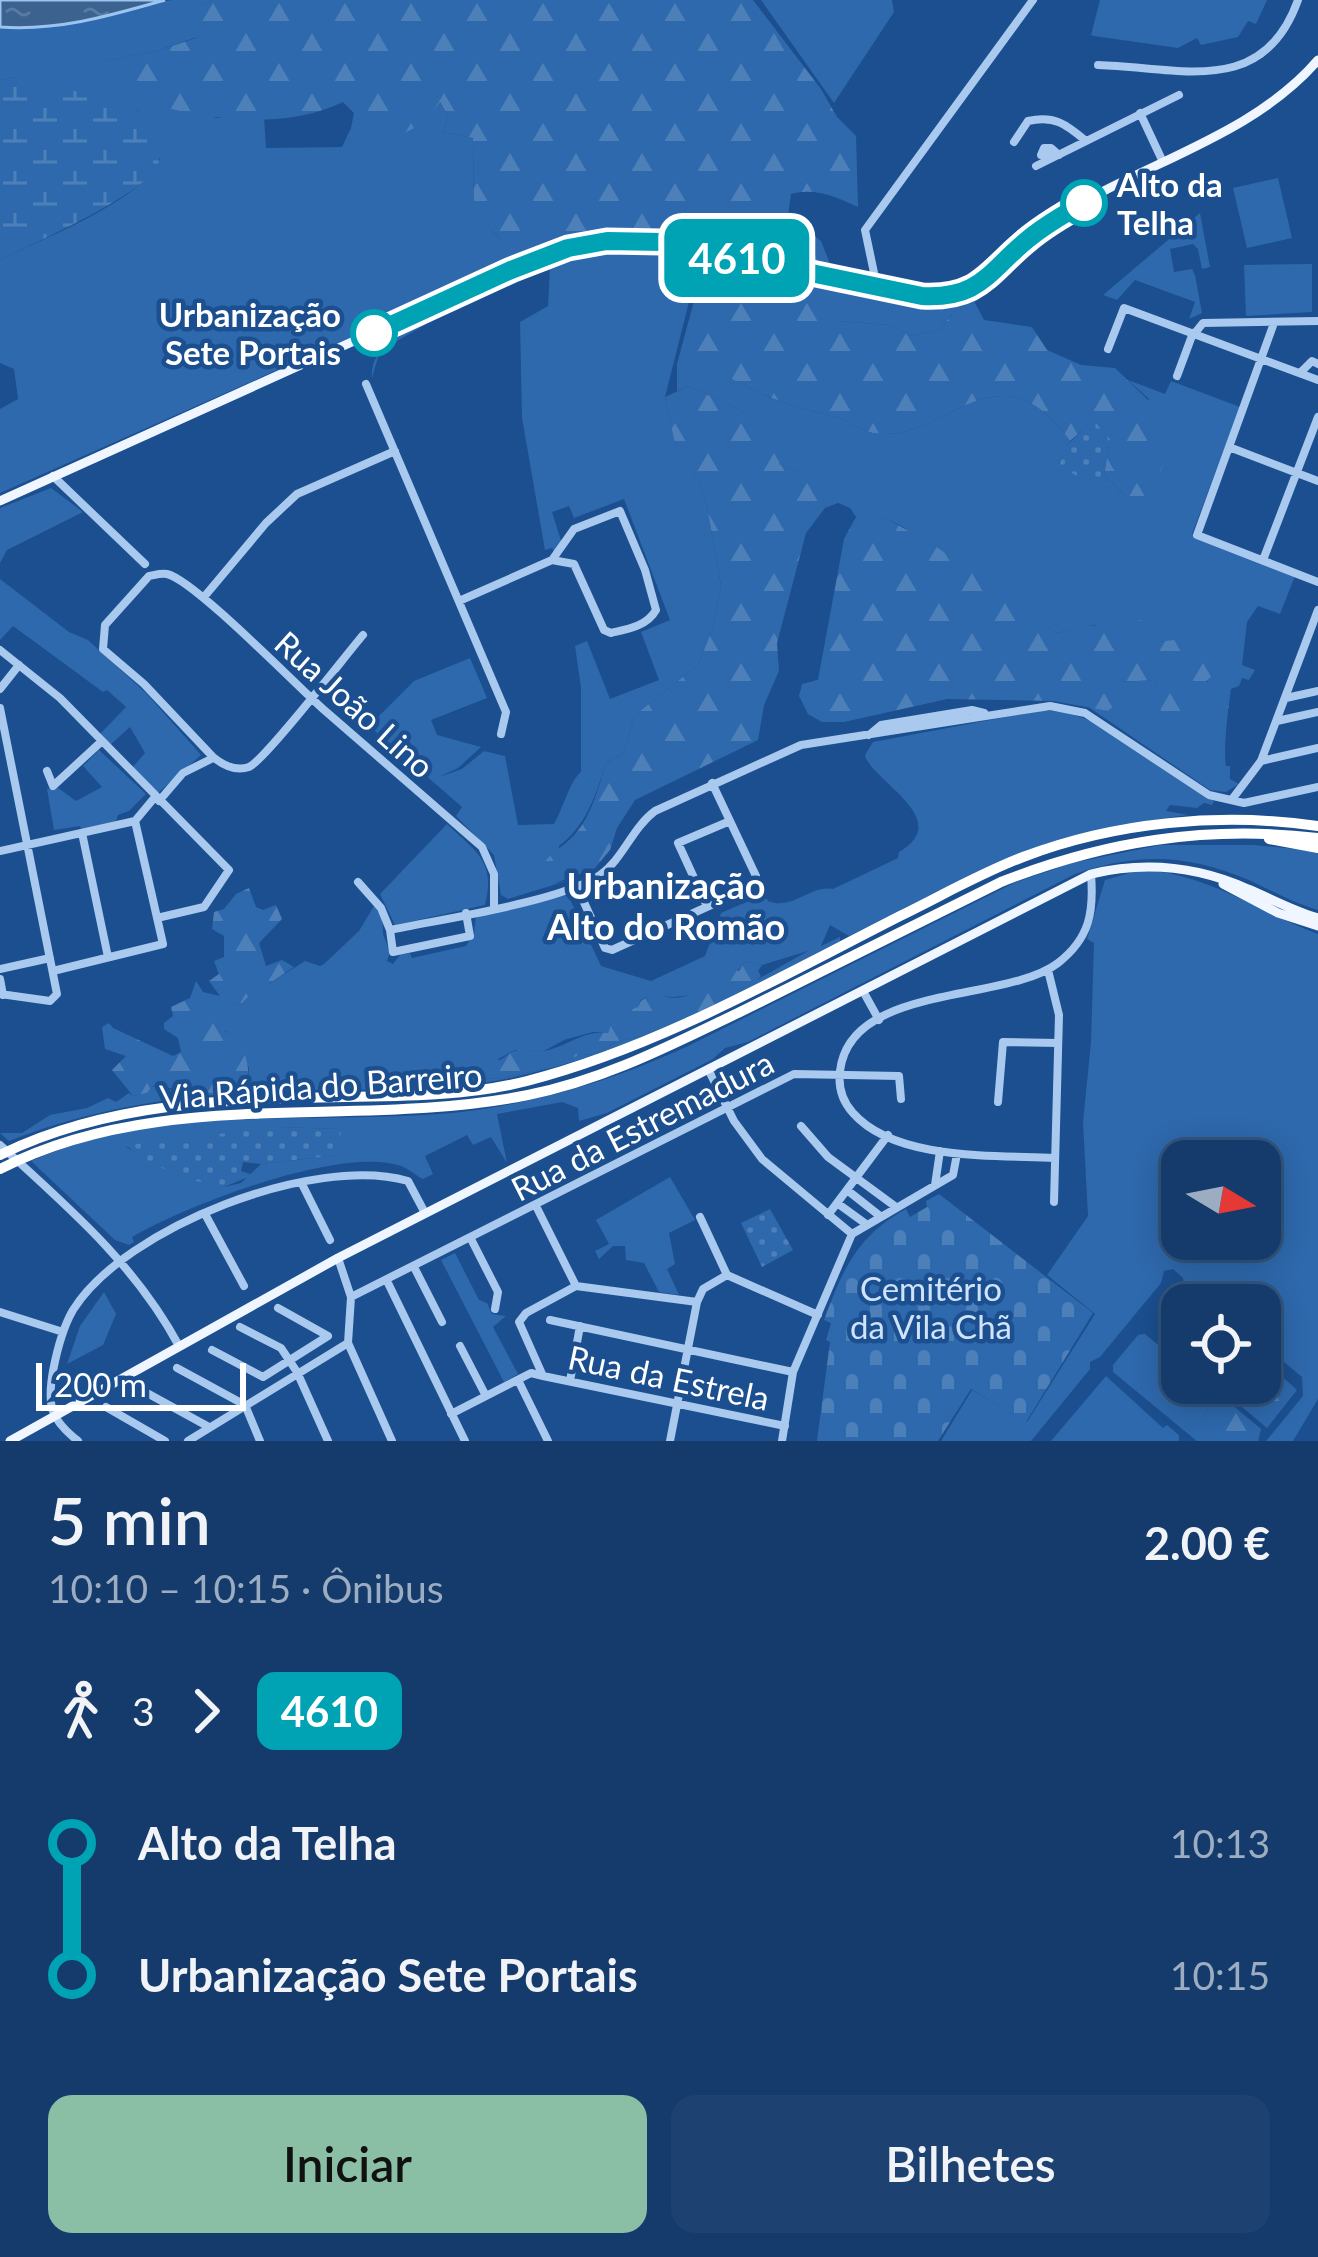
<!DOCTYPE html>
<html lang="pt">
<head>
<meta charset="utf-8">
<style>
	:root { --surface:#143b6b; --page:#1d4271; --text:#f1f3f6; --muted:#9dadc1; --line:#33557e; --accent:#8abfa5 }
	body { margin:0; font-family:Lato,sans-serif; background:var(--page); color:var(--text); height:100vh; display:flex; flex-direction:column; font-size:45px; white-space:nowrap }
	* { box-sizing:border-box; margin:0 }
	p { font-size:39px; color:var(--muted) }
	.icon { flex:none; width:66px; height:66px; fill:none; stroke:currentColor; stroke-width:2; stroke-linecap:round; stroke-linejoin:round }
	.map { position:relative; height:1441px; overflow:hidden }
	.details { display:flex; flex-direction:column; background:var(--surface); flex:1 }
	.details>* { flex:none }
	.badge { padding:0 24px; border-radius:18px; font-size:42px; line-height:78px }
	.needle { width:78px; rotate:100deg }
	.fabs { position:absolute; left:1161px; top:1140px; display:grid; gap:24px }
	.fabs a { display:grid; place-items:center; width:120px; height:120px; border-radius:24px; background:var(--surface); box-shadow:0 6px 30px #0003,0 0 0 3px var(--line); font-size:60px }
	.scale { position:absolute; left:36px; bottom:30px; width:210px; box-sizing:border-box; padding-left:12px; border:6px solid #fff; border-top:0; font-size:33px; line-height:42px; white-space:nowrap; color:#fff; -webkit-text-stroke:9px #1b4f8f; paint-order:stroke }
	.map>.badge { position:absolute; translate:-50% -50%; box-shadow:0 0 0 6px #fff }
	.legs { display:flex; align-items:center; gap:18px; height:132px; padding:0 48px; font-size:39px }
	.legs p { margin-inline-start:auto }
	.head { display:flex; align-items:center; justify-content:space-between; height:204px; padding:0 48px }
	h1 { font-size:66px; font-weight:600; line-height:90px }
	.action { display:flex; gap:24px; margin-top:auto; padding:24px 48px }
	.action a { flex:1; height:138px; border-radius:24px; background:var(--accent); color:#111; font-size:48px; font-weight:600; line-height:138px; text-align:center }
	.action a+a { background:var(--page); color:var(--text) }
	ul { padding:0 48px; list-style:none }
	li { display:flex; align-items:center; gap:42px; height:132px; font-size:45px }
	li i { display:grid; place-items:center; width:18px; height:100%; margin:0 15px; background:currentColor }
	li i::after { content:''; width:30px; height:30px; margin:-15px; border:9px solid; border-radius:50%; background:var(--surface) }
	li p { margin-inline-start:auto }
	li:first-child i { background:linear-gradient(#0000 50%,currentColor 0) }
	li:last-child i { background:linear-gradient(currentColor 50%,#0000 0) }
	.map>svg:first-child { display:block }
	.green { fill:#2e69ad; fill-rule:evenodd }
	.forest { fill:url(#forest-firs) }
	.wetland { fill:url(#wetland-marsh) }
	.cemetery { fill:url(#cemetery-stones) }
	.garden { fill:url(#garden-dots) }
	.water { fill:url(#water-ripples); stroke:#9cc4f0; stroke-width:3 }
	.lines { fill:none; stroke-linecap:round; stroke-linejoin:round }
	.minor { stroke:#a9c9ee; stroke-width:8 }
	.major { stroke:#f0f6ff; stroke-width:9 }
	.highway { stroke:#fff; stroke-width:10 }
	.line-1-casing { stroke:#fff; stroke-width:27 }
	.line-1 { stroke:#00a3b4; stroke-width:18 }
	.stop-1-dot { fill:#fff; stroke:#00a3b4; stroke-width:6 }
	.labels { text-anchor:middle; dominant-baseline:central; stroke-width:9; stroke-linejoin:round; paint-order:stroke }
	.stop-label { font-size:33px; font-weight:bold; fill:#fff; stroke:#1b4f8f; text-anchor:start }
	.street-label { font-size:33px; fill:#fff; stroke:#1b4f8f }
	.park-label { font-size:33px; fill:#cfe3fa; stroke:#1b4f8f }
	.neighbourhood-label { font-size:36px; font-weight:bold; fill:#fff; stroke:#1b4f8f }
</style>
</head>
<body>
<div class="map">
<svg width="1318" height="1441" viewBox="0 0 1318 1441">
	<defs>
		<pattern id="forest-firs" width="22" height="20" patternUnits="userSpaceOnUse" patternTransform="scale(3)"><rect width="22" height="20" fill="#2e69ad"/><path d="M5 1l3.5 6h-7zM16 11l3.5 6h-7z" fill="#4d80b9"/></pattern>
		<pattern id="wetland-marsh" width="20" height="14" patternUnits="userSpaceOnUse" patternTransform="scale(3)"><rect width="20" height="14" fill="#2e69ad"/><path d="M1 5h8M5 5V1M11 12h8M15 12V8" fill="none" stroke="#4d80b9"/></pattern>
		<pattern id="cemetery-stones" width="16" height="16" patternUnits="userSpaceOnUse" patternTransform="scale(3)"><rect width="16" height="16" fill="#2e69ad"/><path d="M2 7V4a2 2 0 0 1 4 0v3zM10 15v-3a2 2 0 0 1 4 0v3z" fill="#4d80b9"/></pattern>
		<pattern id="garden-dots" width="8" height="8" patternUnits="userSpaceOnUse" patternTransform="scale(3)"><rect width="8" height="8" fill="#2e69ad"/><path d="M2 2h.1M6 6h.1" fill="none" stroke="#4d80b9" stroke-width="1.8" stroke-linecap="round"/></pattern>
		<pattern id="water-ripples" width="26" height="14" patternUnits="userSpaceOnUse" patternTransform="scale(3)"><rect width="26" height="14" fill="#3c6290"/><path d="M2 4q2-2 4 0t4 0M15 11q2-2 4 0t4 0" fill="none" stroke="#597aa1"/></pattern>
	</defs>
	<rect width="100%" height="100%" fill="#1b4f8f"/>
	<path class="green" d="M173,0H212L184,13L197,37L157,51L96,63L216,118L264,117L266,148L342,147L351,128L356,135L439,101L448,116L443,132L473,138L474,210C501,235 502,256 542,248L543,252L0,493V409L18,399L14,369L0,363V260C40,240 144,200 160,159L139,111L17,77L0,80V23Z
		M761,0H892L894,12L834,103Z
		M1100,0H1267L1256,24L1248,21L1238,37L1201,45L1197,38L1178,48L1094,36L1091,35Z
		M1278,178L1292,238L1247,248L1233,188Z
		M1200,213L1210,267L1202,269L1198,249L1193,244L1170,249L1174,272L1192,269L1195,275L1202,313L1189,319L1195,302L1135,280L1117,300L1103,295Z
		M620,245L697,254L700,258L665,397L676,448L698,480L707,507L721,585L712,630L698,665L635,715L623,754L606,763C596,795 586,826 559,846L553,884L576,878L508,899L501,895L494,855L456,816L462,807L369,726L414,681L470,658L487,698L431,720L437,735L481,747L458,768L439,777L462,769L484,751L505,756L518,825L554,824C563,809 570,780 581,772V688L575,646L587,641L610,699L659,680L641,632L670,620L624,499L574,518L569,506L552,512L562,544L555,553L552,548L545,550L522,418L520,322L548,306L550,267L449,311L390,345L378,357L372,378C371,363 377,354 387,344C461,301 534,257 620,245Z
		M713,259L926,303H951L975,296V303L957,307L940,330L911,336L888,325L839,321L807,283L708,265L701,368C736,376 747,390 777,400C797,407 818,412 839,418C850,422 861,430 873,433C944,446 996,338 1070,441L1059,464L1102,484L1112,483L1125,496L1149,399L1128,380L1165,394L1171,381L1240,407L1192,534L1295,576L1280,614L1258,606L1247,622L1242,665L1255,670L1249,680L1242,678L1239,686L1231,689C1228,710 1223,750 1226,766H1230V779L1239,784L1226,792L1210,790L1087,706L1108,711L1119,682L1155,680L1162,712L1228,708C1222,694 1210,688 1204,676C1197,662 1198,650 1187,639L1159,642L1129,629L1112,632L1094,625L1056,633L903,527L885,518L856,517L850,508L838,503L825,508L829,484L779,464L786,432L689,386L677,391V364L704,264Z
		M1312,264V312L1246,316L1244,265Z
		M51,488L83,512L7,550L0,563V508Z
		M0,579L69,632L88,640L147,694L201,755L158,793L132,768L145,753L130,727L110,745L100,734L126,707L107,690L103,692L13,626L0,640Z
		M1038,711C1104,707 1159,770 1214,801L1212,805L1204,803L1197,808L1170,805L1166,811L1189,815C1050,832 969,875 849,936L830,925L821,946L840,937V941C724,1001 609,1064 477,1084C423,1092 368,1089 313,1090C207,1092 108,1102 9,1141L0,1133H22L50,1115L87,1108L108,1098L116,1102L129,1093L133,1096L147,1093L150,1086C183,1093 218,1096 249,1079V1068L224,1028L233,1005L242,1003L262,982L267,985L305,961L320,966L324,964L359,931L374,906L382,913L383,934L390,952L387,961L393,964L400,955L410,953L412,958L466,946L474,933L476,916L568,895L601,966L651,981L705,956L721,913L753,899L749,892L758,886L768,901C793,911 809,885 833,889L898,858L899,852C956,819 870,780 865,755L873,742ZM808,951L705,1009L642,1036L618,1041L594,1055L582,1054L544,1069L497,1079L479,1078L476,1071L515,1050L544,1051L564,1040L593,1032L608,1033L616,1014L638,1007L641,1000L655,993C678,1006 733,984 745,961L762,965Z
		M99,750L146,794L129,811L118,815L116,821L82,831L80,826L54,830L47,789L57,787L76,801L102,787L83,766Z
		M447,824C476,852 496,861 485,905L395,925L380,894Z
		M1160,845H1253L1318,851V910C1293,903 1272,891 1249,880C1188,854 1137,852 1075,874L748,1042L725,1048L713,1059L607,1113L579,1121L578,1108L562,1102L497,1114L507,1163L491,1137L473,1145L467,1135L425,1156L433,1174L423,1179C418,1177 409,1169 401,1166C341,1145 185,1206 132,1237L134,1242L129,1245L115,1240L31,1161C159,1104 302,1124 439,1114C526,1107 607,1083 686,1047L1014,883L1072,863ZM279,1127L340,1129L338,1155L261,1164L241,1183L224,1187L162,1167L126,1147L196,1142Z
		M1140,870C1206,872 1258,912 1318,934V1399L1293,1441H1266L1303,1396L1302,1377L1260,1342V1305H1215L1188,1282L1184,1286L1183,1278L1173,1269L1164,1271L1161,1283L1100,1357L1090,1362V1369L1031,1441H941L972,1390L1027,1422L1095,1314L1047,1275L1088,1216L1083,1122L1091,1042L1094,943L1087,939L1105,880ZM1182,1161H1260V1239H1182Z
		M670,1177L695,1220L669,1233L675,1264L667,1269L679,1295L659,1292L644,1263L626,1260L625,1246H613L599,1259L595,1251L609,1244L596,1220Z
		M455,1253L479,1300L487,1303L492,1314L506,1316L493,1327L518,1374L504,1382L441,1260Z
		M104,1292L116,1314L103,1345L67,1364L80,1326Z
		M1145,1334L1179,1362L1182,1383H1206L1212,1388V1399L1197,1432L1190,1425L1181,1428L1113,1372V1365L1138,1335Z
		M1106,1376L1163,1428L1167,1425L1179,1435V1441H1051Z"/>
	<path class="forest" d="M212,0H753L821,89L837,117L856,136L858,207C837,197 814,187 791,194L788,216L821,241L832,269L723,250L658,231H612L521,252L508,247L474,210L473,138L443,132L448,116L440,102C418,134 394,141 355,135L351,128L354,113L343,102C272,137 162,115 94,81L95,63L157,51L196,38L183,13Z
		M708,265L808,283L839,321L888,325L911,336L940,330L957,307L975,303L984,320L1032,327L1047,350L1081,365L1115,368L1169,420L1166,456L1151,496H1125L1104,475L1110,439L1093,421L1070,441C996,338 944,446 873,433C861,430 850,422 839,418C818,412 797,407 777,400C747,390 736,376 701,369L690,350Z
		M689,386L787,432V449L779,464L830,484L825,508L806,533L777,643L779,671L764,705L758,740L635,800L617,828L610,850L595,868L553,884L538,877C544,854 561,850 575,834C592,815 599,786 606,763L623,754L635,715L698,665L712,630L721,585L707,507L698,480L676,449L665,397Z
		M866,515L885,518L931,543L1056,633C1067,631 1078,627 1089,626C1110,623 1116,640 1139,620L1153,625L1159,642L1187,638L1211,659L1212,676L1206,681L1221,692L1229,707L1210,718L1161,712L1155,680L1119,682L1124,697L1108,711L1054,701L947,699L844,722H822L808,714L799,696L802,684L818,680L844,539L856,517Z
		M249,888L256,907L263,910L276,905L282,919L259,943L266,966L282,960L294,967L267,985L262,983L242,1003L233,1005L225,1032C245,1038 250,1068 249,1088L211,1093L152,1086L147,1093L133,1096L112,1070L126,1056L105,1049L102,1027L109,1023L113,1028L173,1056L181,1052L178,1038L164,1029V1023L173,1016L171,1007L190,998L196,981L203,992L220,996L209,981L219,974L214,961L224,957V936L212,929L214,912L224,909L236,894Z
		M745,961L762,965L758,971L761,976L753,984L699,1012L642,1036L618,1041L594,1055L582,1054L548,1068L497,1079L479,1078L473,1069L475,1059L482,1054L500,1060C506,1057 511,1051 518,1050C528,1048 538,1053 549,1050C571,1044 582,1031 608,1033L615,1014L638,1007L641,1001L655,992C683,1010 710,982 732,969L739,971Z
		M1260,1357L1297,1390L1267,1428L1229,1396L1222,1383H1236L1240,1393L1241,1383H1260L1264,1373Z
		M1212,1388L1261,1429L1258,1441H1197L1181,1428L1190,1425L1197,1431L1212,1399Z"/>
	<path class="wetland" d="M17,77C36,80 131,105 142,113C154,123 164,148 158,164C147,194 32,244 0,260V80Z"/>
	<path class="cemetery" d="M939,1194L1093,1313L1026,1422L971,1389L938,1441H817L830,1342L826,1340L831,1323L824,1320C843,1269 857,1236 906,1209L910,1217L927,1207L926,1201Z"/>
	<path class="garden" d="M1093,420L1110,439L1104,475L1112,483L1095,487L1059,465L1067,445Z
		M279,1127L341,1129L338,1155L261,1164L243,1162L241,1171L253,1175L224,1187C197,1184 142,1163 125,1144L196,1142L202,1136Z
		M770,1209L793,1250L762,1267L741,1223Z"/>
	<path class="water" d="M0,0H165C109,16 59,31 0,27Z"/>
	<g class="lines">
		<path class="minor" d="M1098,65C1178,67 1263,99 1298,0
			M1140,113L1163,162
			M1014,142L1028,121C1054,115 1066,124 1086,141
			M1044,148H1051L1059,155H1041Z
			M1036,166L1179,95
			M877,287L865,230L1033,0
			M1274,323L1197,535L1318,582
			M1195,333L1203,323L1318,321
			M1108,349L1124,308L1318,380
			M1300,373L1312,361L1318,364
			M1177,376L1193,333
			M366,384L506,712L501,734
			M1229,447L1318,481
			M53,476L145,564
			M1263,560L1318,417
			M204,597L266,523L297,494L395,451
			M459,601L552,560L574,564L604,630L611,633C628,629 647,626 656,610L645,570L620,511L574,529L552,560
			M363,635C345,656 265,760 249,767C235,772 223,765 213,757L144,684L103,649L105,625L149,576C155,575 160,573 167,574C194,580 296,685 323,709L482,847L494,874V907
			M0,650L60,698L229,870L204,907L157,918
			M0,689L19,665
			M1286,698L1318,691
			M0,708L57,994L50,1001L0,994
			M1277,721L1318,712
			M869,735L881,725L972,710L984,713
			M1261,761L1318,748
			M47,771L53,786L102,741
			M1233,798L1261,761L1318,610
			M159,801L183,773L213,758
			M82,833L108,957
			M0,851L135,821L155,797
			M358,882L381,908L390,930
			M576,885L605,948L612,950L753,886L756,876L712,783
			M706,904L678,843L730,821
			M466,913L470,936L393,952L390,930C441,919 560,902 600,875C623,859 632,828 655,811L801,745L1050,706L1085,713L1209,795L1244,803L1318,787
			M0,969L50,958
			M1048,970L1059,1015L1054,1202
			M53,971L163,944L135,821
			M0,979L3,995
			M863,991L879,1020
			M708,1069L734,1121L762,1159L852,1234
			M998,1102L1003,1042L1058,1043
			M801,1126L828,1157L896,1207
			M0,1145C68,1207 135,1264 179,1346
			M1054,1158C996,1155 895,1161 853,1113C842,1101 838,1087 840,1071C850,983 1006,1003 1058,963C1090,938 1094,912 1091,874
			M302,1184L330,1240
			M935,1185L940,1151
			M847,1190L880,1216
			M837,1203L866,1224
			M536,1206L576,1286
			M205,1214L244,1286
			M828,1215L888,1135
			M700,1217L727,1275
			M471,1239L498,1292L495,1309
			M338,1258L351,1297L348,1343L392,1441
			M414,1267L442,1322
			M387,1281L465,1441
			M351,1297L794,1074L899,1076L901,1099
			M0,1312L63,1332
			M550,1320L793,1372
			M240,1327L281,1348L297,1372L328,1441
			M460,1346L486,1396
			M212,1350L263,1377L328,1336L278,1308
			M177,1368L245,1405L260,1441
			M543,1376L785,1426
			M518,1380L548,1441
			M570,1381L580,1326
			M136,1387L209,1427
			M106,1407L165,1441
			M451,1414L531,1373L543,1376L519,1322L526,1313L576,1286L697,1302L703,1289L727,1275L818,1315
			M78,1441C50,1419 47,1405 53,1371C57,1350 62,1329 73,1310C125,1227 315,1154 408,1181L425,1213
			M188,1441L348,1343
			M670,1441L697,1302
			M782,1441L793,1372L852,1234L953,1175L957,1154"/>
		<path class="major" d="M0,501L511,270L568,248L635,240L923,296C938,297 954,298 968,291C1000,276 1022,242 1052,221C1137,164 1250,139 1318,60
			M1223,884L1278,913L1318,926
			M10,1441L338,1258L1091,874C1145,861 1197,866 1248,889C1272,899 1293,911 1318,918"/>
		<path class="highway" d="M1269,839L1318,848
			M0,1155C107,1102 229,1099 346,1097C407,1096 468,1096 527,1081C658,1047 780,977 900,916C941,896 981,873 1023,857C1115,822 1220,812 1318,826
			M0,1169C163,1085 354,1130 528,1095C604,1080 671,1045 740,1012C827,969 914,925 1001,882C1105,841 1207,825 1318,838"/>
	</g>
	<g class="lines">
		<defs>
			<path id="line-1" d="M374,333L511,270L568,248L607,241L662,242L922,296C980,299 988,272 1027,240C1045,225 1064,214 1084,203"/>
		</defs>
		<use href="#line-1" class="line-1-casing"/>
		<use href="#line-1" class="line-1"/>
	</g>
	<g class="stop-1-dot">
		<circle cx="1084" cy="203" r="21"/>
		<circle cx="374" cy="333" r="21"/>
	</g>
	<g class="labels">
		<g class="stop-label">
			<text x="1117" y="184">Alto da<tspan x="1117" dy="38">Telha</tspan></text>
			<text x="341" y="314" text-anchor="end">Urbanização<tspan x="341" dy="38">Sete Portais</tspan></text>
		</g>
		<g class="street-label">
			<text transform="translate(355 704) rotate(42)">Rua João Lino</text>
			<text transform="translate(321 1085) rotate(-4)">Via Rápida do Barreiro</text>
			<text transform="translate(642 1125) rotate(-27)">Rua da Estremadura</text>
			<text transform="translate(669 1377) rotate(12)">Rua da Estrela</text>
		</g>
		<g class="park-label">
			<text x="931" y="1288">Cemitério<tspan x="931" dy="38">da Vila Chã</tspan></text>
		</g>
		<g class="neighbourhood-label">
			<text x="666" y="885">Urbanização<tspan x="666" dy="41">Alto do Romão</tspan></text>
		</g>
	</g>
</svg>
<div class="fabs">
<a><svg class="needle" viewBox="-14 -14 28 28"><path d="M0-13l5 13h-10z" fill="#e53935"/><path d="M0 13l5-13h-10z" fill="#9dadc1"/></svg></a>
<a><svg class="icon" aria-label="locate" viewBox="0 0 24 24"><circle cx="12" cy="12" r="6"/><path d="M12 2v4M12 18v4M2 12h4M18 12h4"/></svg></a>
</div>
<div class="scale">200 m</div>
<b class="badge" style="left:737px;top:258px;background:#00a3b4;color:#fff">4610</b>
</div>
<section class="details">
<div class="head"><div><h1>5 min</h1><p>10:10 – 10:15 · Ônibus</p></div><b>2.00 €</b></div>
<div class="legs"><svg class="icon" aria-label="walk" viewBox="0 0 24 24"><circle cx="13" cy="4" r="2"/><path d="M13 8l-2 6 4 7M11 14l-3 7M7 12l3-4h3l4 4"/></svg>3<svg class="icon" aria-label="forward" viewBox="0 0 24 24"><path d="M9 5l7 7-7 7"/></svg><b class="badge" style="background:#00a3b4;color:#fff">4610</b></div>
<ul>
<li><i style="color:#00a3b4"></i><b>Alto da Telha</b><p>10:13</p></li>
<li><i style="color:#00a3b4"></i><b>Urbanização Sete Portais</b><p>10:15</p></li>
</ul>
<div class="action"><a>Iniciar</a><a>Bilhetes</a></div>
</section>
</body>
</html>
